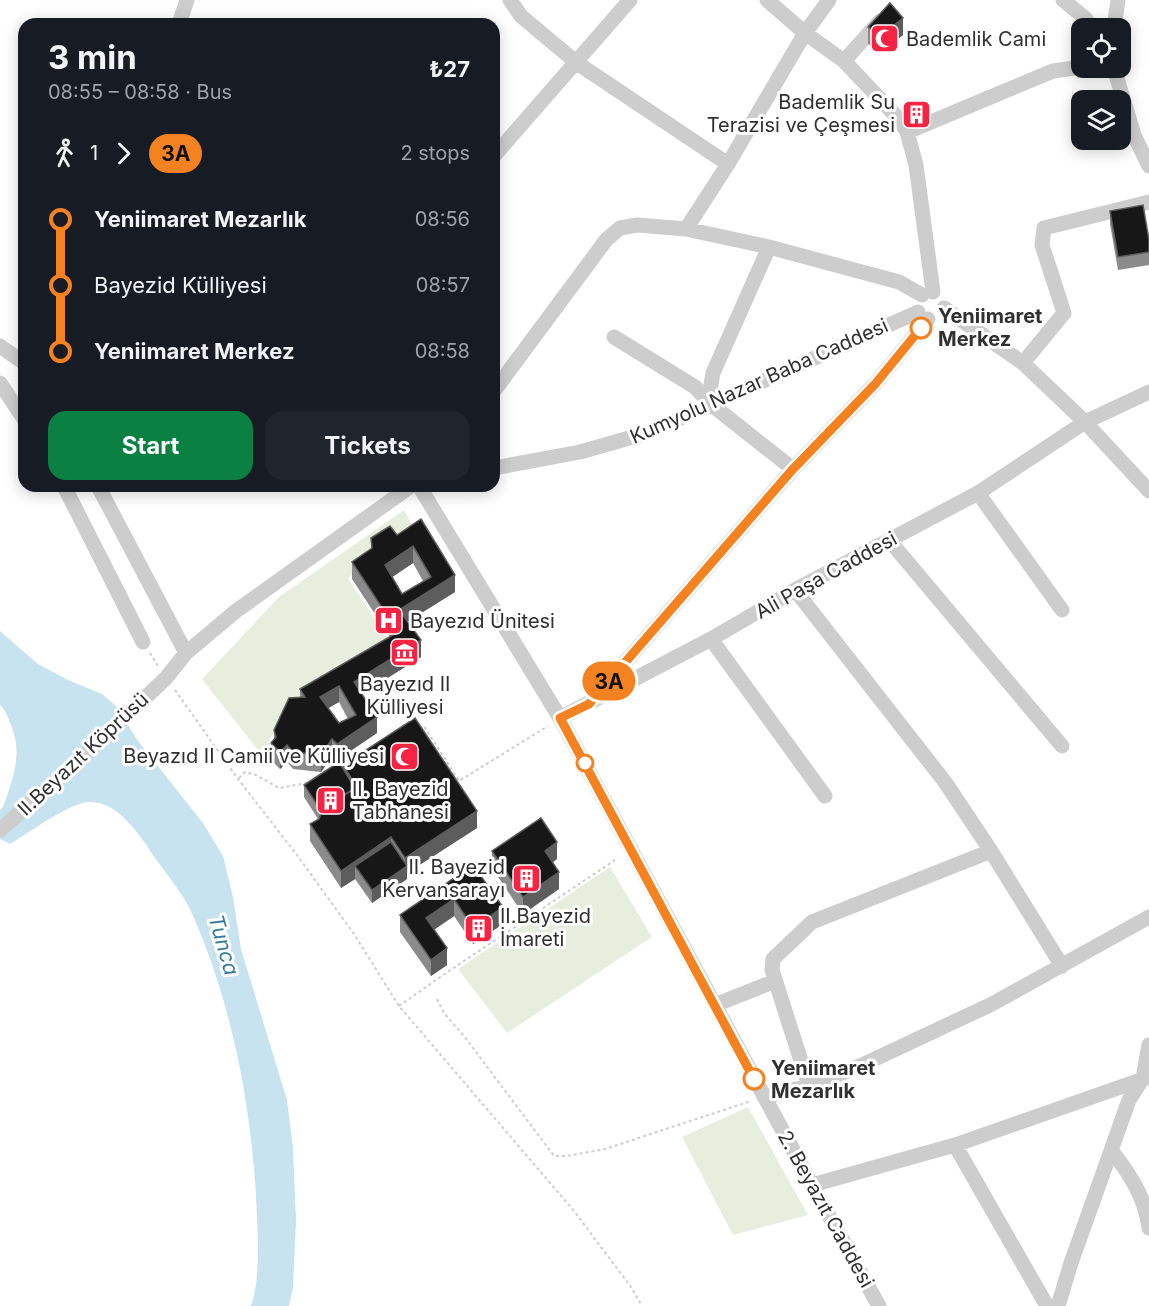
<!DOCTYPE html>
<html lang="en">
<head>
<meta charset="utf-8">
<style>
	:root { --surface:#171b24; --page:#20242c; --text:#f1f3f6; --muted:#9ea1a6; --accent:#0b8043 }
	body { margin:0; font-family:Inter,sans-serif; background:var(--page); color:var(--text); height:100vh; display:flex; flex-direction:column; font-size:22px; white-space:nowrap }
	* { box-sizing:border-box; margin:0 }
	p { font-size:20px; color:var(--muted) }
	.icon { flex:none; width:33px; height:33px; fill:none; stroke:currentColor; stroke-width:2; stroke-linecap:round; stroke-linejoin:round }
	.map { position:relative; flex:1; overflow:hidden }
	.details { position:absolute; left:18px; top:18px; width:482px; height:474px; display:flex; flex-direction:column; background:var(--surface); border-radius:18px; box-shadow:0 3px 15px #0003 }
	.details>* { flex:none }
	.badge { padding:0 12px; border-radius:20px; font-size:21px; line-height:39px }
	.buttons { position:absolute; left:1071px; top:18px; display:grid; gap:12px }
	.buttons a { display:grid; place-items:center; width:60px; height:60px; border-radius:12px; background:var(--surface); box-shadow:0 3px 15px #0003; font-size:30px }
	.map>.badge { position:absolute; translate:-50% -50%; box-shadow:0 0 0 3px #fff }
	.legs { display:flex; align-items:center; gap:9px; height:66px; padding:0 30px; font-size:20px }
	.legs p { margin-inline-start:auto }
	.overview { display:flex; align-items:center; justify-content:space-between; height:102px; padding:0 30px }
	h1 { font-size:33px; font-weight:700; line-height:45px }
	.action { display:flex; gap:12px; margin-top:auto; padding:12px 30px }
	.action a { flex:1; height:69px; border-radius:18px; background:var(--accent); color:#fff; font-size:24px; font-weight:700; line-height:69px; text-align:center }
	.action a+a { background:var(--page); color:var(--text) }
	ul { padding:0 30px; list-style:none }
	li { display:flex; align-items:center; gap:21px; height:66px; font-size:22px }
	li i { display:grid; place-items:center; width:9px; height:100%; margin:0 8px; background:currentColor }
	li i::after { content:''; width:15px; height:15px; margin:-8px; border:4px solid; border-radius:50%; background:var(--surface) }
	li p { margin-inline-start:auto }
	li:first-child i { background:linear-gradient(#0000 50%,currentColor 0) }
	li:last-child i { background:linear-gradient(currentColor 50%,#0000 0) }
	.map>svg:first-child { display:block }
	.green { fill:#e8eedd }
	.water { fill:#c8e3f0 }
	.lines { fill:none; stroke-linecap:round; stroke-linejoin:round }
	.path { stroke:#cdcdcd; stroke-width:2; stroke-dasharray:3 3; stroke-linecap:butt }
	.minor { stroke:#cdcdcd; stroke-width:15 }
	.wall { fill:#8b8b8b; fill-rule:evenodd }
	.shaded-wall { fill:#5d5d5d }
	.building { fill:#171717; stroke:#5d5d5d; stroke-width:1.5; fill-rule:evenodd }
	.line-1-casing { stroke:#fff; stroke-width:14 }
	.line-1 { stroke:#f58220; stroke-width:9 }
	.stop-1-dot { fill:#fff; stroke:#f58220; stroke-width:3 }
	.labels { text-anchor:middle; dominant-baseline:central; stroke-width:6; stroke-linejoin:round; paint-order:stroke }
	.poi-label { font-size:20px; fill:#303030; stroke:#fff; text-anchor:start }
	.stop-label { font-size:20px; font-weight:bold; fill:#303030; stroke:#fff; text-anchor:start }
	.street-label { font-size:20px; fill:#303030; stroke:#fff }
	.water-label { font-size:21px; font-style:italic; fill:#357b9b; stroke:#fff }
</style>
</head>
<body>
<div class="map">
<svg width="1149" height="1306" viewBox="0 0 1149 1306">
	<rect width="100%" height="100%" fill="#fff"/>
	<path class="green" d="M404,510L416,533L367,549L371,561L348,578L393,647L286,712L269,741L272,750L264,758L202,679L279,597Z
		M610,867L652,937L507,1033L458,969Z
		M748,1107L808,1215L733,1235L682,1137Z"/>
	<path class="water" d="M0,631L38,664L68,680L102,694L116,706L138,741L203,823L223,856L233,897L241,949L287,1100L293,1148L296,1221L293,1288L289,1306H251C260,1279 258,1243 257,1216C253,1115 234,1009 193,916C184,894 166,874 153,855C140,835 117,801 90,802C70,802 29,833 10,844L0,839V810L3,807C13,779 23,754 11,725C8,718 6,711 0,705Z"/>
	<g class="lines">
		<path class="path" d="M150,653L158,666
			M175,690L238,779L297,855L354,934L399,1006L574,1211L631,1287L642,1306
			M420,729L424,726L459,781L548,726
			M239,778L245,772L256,775L279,788L307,783
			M437,999L444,1013L464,1036L554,1156H567L605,1149L751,1101
			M399,1006L446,973L618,858"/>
		<path class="minor" d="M510,0L521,16L577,63L728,164
			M767,0L805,33L844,61L898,118L907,132L916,165L933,292
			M1063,0L1085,18L1092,28
			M179,24L187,0
			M1114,28L1118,0
			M844,61L880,21
			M1114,68L1134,135L1149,166
			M907,132L1053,71L1082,67
			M494,156L630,0
			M686,229L728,164L805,33L829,0
			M769,247L899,282L922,295
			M944,308L1023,363L1085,422L1149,491
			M614,337L695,387L712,405L793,469
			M0,346L24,363
			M1023,363L1064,313L1042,245L1044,228L1149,202
			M0,383L24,419
			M494,391L606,240L620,228L637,225L686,229L769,247L713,373L710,390L712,405
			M494,468L580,452L647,433L918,312
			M64,486L143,642
			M98,486L186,653
			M419,486L560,718L812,1185L879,1306
			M978,493L1062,610
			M889,540L1062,746
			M795,590L945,782L991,851L812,922L773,959L772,970L809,1086
			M711,639L825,796
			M595,697L793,469L876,383L928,319
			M560,718L711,639L795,590L978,493L1085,422L1149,392
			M0,830L71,768L166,678L186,653L236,611L411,486
			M991,851L1062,966
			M715,1005L775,981
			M764,1097L809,1086L860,1066L992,1004L1149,917
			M955,1145L1047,1306
			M1112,1151C1131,1176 1145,1197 1149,1228
			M812,1185L955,1145L1149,1077
			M1058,1306L1071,1263L1129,1100L1143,1078L1149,1045"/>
	</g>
	<path class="wall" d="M868,27L903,35L882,52L868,44Z
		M1110,211L1149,240V265L1118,270L1110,224Z
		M421,519L455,592L408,621L421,657L362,694L377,733L337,760L332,756L321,772L293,769L287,762L280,769L271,760V743L274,740V730L300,698V689L390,637L352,579V562L371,549V538L397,535ZM413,563L423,581L402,594L392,577ZM339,702L348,719L339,723L328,708Z
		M343,765L477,828L407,873V879L372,903L355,879L341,888L310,841V824L318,819L304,797V785L343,769Z
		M492,851L557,859L553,862L559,889L523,914L492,868Z
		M473,865L503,924L473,944L454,916L434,930L447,965L431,976L400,932V915Z"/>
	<path class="shaded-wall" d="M903,18V35L882,52V35Z
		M413,546V563L385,582V565Z
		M455,575V592L399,627V610Z
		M421,640V657L354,699V682Z
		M339,686V702L320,713V697Z
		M377,717V733L337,760V744Z
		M332,739V756L321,772V755Z
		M287,745V762L280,769V752Z
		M477,811V828L407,873V879L372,903V890L405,868V858Z
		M391,837V854L355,866V879L341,888V871Z
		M557,842V859L545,868V851Z
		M559,872V889L523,914V897Z
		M454,899V916L426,935V918Z
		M503,907V924L473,944V928Z
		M447,948V965L431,976V960Z"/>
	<path class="building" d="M890,3L903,18L882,35L868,27Z
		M1143,205L1149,240V252L1118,257L1110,211Z
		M421,519L455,575L399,610L421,640L354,682L377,717L337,744L332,739L321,755L293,752L287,745L280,752L271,743L276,737L274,730L289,698L305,697L300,689L398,632L352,562L372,548L371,538L390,526L397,535ZM413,546L431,577L402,594L385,565ZM339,686L356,715L339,723L320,697Z
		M415,718L477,811L405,858L391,837L341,871L310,824L319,819L323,809L357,787L343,765Z
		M339,762L355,788L323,809L322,812L304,785Z
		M541,818L557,842L545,851L559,872L523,897L492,851Z
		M391,842L407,866L372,890L355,866Z
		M473,865L503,907L473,928L454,899L426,918L447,948L431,960L400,915Z"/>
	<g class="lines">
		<defs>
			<path id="line-1" d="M754,1079L560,718L589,704L793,469L876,383L921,328"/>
		</defs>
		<use href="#line-1" class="line-1-casing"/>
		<use href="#line-1" class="line-1"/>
	</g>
	<defs>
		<symbol id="mosque-square" viewBox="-11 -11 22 22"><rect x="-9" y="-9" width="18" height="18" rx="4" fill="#f72342" stroke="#fff"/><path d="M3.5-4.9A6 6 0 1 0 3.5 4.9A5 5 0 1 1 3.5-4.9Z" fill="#fff"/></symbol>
		<symbol id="building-square" viewBox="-11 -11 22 22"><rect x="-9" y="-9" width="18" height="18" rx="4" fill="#f72342" stroke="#fff"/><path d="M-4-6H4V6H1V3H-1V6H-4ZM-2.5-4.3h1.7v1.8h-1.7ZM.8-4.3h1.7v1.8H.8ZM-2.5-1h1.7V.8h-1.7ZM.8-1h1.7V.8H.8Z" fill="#fff"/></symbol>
		<symbol id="hospital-square" viewBox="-11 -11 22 22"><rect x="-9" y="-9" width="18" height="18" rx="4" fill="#f72342" stroke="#fff"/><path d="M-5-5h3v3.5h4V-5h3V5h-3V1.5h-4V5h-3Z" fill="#fff"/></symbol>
		<symbol id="museum-square" viewBox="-11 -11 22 22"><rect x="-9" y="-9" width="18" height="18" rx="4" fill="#f72342" stroke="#fff"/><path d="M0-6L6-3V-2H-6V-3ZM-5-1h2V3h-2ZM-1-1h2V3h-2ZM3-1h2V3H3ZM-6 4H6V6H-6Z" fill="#fff"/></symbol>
	</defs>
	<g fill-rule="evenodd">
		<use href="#mosque-square" x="868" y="22" width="33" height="33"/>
		<use href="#building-square" x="900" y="98" width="33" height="33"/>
		<use href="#hospital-square" x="372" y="604" width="33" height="33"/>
		<use href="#museum-square" x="388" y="636" width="33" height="33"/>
		<use href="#mosque-square" x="388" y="740" width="33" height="33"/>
		<use href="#building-square" x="314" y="784" width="33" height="33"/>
		<use href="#building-square" x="510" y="862" width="33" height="33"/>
		<use href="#building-square" x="462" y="912" width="33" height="33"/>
	</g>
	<g class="stop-1-dot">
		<circle cx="921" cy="328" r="10"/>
		<circle cx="585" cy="763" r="8"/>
		<circle cx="754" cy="1079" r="10"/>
	</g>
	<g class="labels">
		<g class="poi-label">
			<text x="906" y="39">Bademlik Cami</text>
			<text x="895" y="102" text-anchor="end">Bademlik Su<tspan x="895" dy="23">Terazisi ve Çeşmesi</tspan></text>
			<text x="410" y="621">Bayezıd Ünitesi</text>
			<text x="405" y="684" text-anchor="middle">Bayezıd II<tspan x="405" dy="23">Külliyesi</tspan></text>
			<text x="384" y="756" text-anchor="end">Beyazıd II Camii ve Külliyesi</text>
			<text x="352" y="789">II. Bayezid<tspan x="352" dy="23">Tabhanesi</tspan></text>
			<text x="505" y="867" text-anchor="end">II. Bayezid<tspan x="505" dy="23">Kervansarayı</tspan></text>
			<text x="500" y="916">II.Bayezid<tspan x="500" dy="23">İmareti</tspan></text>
		</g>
		<g class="stop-label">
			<text x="938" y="316">Yeniimaret<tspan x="938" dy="23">Merkez</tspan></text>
			<text x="771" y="1068">Yeniimaret<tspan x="771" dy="23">Mezarlık</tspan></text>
		</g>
		<g class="street-label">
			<text transform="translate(759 381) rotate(-24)">Kumyolu Nazar Baba Caddesi</text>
			<text transform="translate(826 575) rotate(-29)">Ali Paşa Caddesi</text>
			<text transform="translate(83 754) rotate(-43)">II.Beyazıt Köprüsü</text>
			<text transform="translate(826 1209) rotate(61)">2. Beyazıt Caddesi</text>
		</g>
		<g class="water-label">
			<text transform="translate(224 945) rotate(74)">Tunca</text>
		</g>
	</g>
</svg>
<div class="buttons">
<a><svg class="icon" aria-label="locate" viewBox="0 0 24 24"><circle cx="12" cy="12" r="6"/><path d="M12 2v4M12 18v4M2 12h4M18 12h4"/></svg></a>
<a><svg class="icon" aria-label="layers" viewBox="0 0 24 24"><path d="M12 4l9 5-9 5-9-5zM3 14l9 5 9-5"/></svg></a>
</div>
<b class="badge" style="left:609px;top:681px;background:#f58220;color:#111">3A</b>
<section class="details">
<div class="overview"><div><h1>3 min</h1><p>08:55 – 08:58 · Bus</p></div><b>₺27</b></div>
<div class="legs"><svg class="icon" aria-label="walk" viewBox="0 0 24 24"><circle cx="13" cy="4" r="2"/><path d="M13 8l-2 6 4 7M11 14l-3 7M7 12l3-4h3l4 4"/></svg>1<svg class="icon" aria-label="forward" viewBox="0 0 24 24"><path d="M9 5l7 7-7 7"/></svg><b class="badge" style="background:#f58220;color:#111">3A</b><p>2 stops</p></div>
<ul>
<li><i style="color:#f58220"></i><b>Yeniimaret Mezarlık</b><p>08:56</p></li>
<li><i style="color:#f58220"></i><span>Bayezid Külliyesi</span><p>08:57</p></li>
<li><i style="color:#f58220"></i><b>Yeniimaret Merkez</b><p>08:58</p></li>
</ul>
<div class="action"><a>Start</a><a>Tickets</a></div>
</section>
</div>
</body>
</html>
